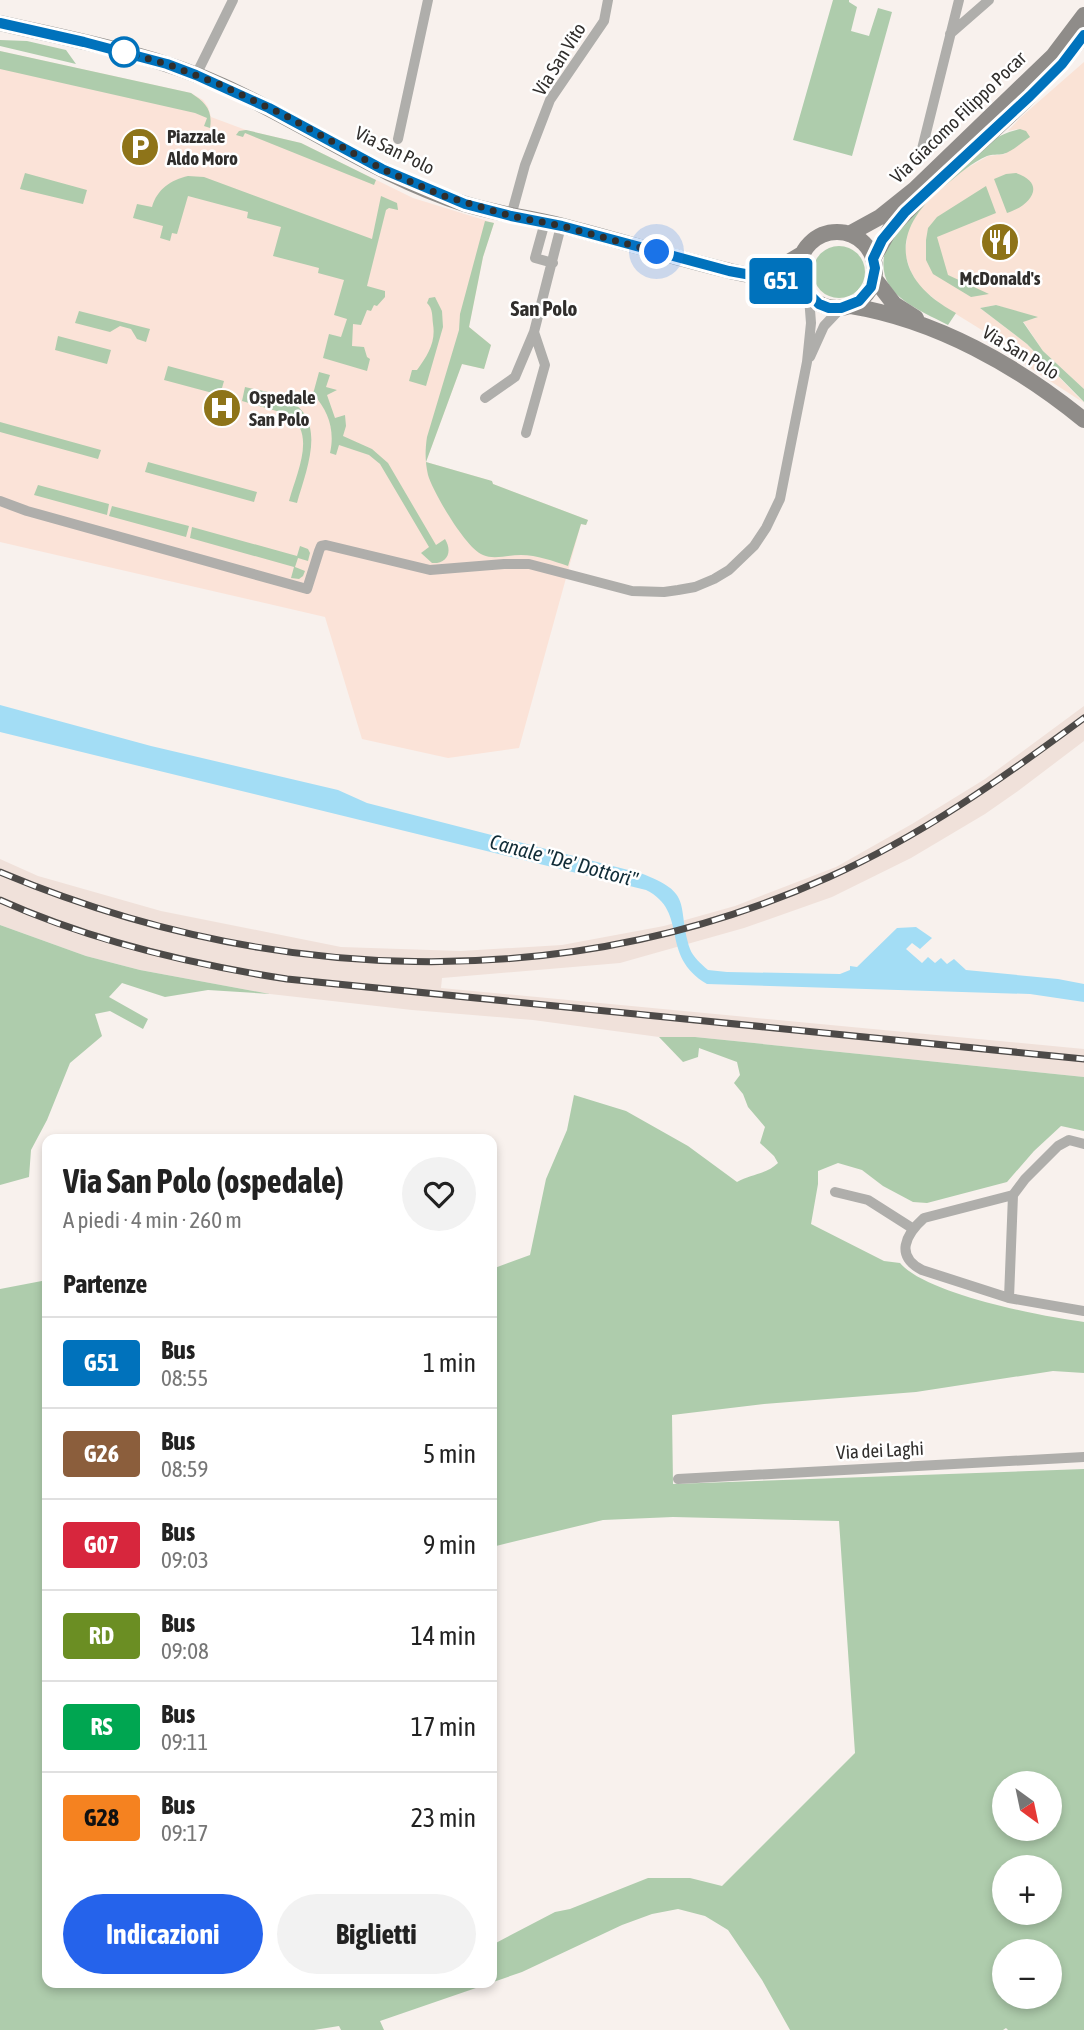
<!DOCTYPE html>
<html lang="it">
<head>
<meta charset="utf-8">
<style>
	:root { --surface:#fff; --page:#f2f2f2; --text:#222; --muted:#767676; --line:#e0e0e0; --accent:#2563eb }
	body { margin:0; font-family:"Asap Condensed",sans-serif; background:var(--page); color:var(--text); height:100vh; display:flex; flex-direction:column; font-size:26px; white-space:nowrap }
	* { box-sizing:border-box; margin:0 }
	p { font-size:23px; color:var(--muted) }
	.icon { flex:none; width:38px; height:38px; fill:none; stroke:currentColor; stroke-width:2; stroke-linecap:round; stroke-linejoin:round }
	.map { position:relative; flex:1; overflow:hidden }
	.details { position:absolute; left:42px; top:1134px; width:455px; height:854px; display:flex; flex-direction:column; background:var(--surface); border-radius:14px; box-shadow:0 4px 10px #0003 }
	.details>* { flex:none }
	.badge { padding:0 14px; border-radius:5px; font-size:24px; line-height:46px }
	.needle { width:46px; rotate:147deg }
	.fabs { position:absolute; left:992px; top:1771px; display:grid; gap:14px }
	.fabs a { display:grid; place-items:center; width:70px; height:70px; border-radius:50%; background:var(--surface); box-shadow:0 4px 10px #0003; font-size:35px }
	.you { position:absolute; width:35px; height:35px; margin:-18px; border:5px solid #fff; border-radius:50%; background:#1a73e8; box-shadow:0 0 0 10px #1a73e833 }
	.map>.badge { position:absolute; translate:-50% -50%; box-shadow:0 0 0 4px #fff }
	h2 { padding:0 21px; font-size:26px; line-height:63px }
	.round { display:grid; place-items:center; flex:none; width:74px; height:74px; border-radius:37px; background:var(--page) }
	.summary { display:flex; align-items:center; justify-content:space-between; height:119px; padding:0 21px }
	h1 { font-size:33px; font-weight:700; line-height:52px }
	.cta { display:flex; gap:14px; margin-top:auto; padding:14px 21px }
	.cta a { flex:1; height:80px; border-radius:42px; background:var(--accent); color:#fff; font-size:28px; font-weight:700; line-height:80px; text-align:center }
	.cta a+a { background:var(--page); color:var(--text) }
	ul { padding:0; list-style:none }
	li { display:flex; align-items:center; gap:21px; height:91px; padding:0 21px; border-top:2px solid var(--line) }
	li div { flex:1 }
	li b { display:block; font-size:26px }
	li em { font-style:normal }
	li .badge { min-width:77px; font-weight:700; text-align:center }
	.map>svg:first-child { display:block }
	.commercial { fill:#fae3d6 }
	.built { fill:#f0e1da }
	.medical { fill:#fbe3d8 }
	.green { fill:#aeccac; fill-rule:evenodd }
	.water { fill:#a3ddf5 }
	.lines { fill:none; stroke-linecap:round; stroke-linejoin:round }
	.street { stroke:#afaeab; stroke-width:10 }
	.secondary { stroke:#8f8c89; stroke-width:16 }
	.rail-casing { stroke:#4d4a48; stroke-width:7 }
	.rail { stroke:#fff; stroke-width:4.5; stroke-dasharray:13; stroke-linecap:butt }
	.line-casing { stroke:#fff; stroke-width:16 }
	.line { stroke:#0072bc; stroke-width:10 }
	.walk { stroke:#302e2c; stroke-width:7; stroke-dasharray:0 12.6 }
	.stop-dot { fill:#fff; stroke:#0072bc; stroke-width:3.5 }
	.labels { text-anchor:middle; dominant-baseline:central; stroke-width:5; stroke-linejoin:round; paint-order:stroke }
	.street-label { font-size:19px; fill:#302e2c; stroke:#fff }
	.poi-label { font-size:19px; font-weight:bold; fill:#302e2c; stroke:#fff; text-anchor:start }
	.neighbourhood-label { font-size:21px; font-weight:bold; fill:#302e2c; stroke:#fff }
	.water-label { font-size:21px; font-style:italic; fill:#112d38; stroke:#fff }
</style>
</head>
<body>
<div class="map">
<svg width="1084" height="2030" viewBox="0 0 1084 2030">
	<rect width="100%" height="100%" fill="#f8f1ed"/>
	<path class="commercial" d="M1084,62V389L1043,351L1023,321L1036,318L996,305L980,308L1027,344L1084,403L1027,366L1006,345L943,306L920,287L911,272L905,254L908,229L920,209L935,193L962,171L988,156L1005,154L1018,129L1008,131L1020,118Z"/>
	<path class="built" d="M1084,706V741L1018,791L985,814L911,858L832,897L744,928L620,963L442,978L441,988L1084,1049V1077L695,1037H659L533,1020L412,1010L270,994L140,970L86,956L0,925V859L38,876L161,911L341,947L461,951L562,945L664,926L735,906L836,867L912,824L985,779Z"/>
	<path class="medical" d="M0,51L191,93L203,100L208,107L211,117L246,130L301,143L413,198L494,223L483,257L469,327L491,345L484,369L462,364L426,462L492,481L493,484L588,520L586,525L581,524L519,748L448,758L362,739L325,617L0,542Z"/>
	<path class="green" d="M833,0H849V2L857,7L851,31L869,36L878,8L892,12L852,156L793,140Z
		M0,40L27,41L66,50L76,64L0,46Z
		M0,51L191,93C205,102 213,110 210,128L204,126L207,118L195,113L0,69Z
		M1020,129L1026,131L1030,137C1022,142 1012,152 1003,154C998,155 992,154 987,156C973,162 959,174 947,184C890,228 891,278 956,313L948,325C910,305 868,291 889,239C919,204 974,138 1020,129Z
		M246,130L301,143L376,180L374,185L245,133L243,137L236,135L239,131Z
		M25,173L87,190L83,204L20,189Z
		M1016,173C1048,184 1030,206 1007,213L994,179L1006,174Z
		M188,176L204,177L372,239L381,196L397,203L398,210L389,208L386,210L367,286L385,291V297L377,306L374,305L371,311L367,310L361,325L353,324L352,346L364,347L367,357L370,359L367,371L323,358L329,334L341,337L347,319L334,315L344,280L318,273L319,268L273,256L281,227L247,218L248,212L188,196L177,234L172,233L170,241L160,238L163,226L133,218L137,204L152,207C157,189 171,180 188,176Z
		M986,186L996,213L937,237L948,275L989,294L971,297L933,274L926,260V240L928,228L937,217Z
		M485,221L494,223L483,257L469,327L491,345L484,369L462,364L426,462L492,481L493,484L588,520L586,525L581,524L568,566C553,561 537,555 521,555C508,555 494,560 483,555C466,549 433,492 428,475C425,462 425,450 427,437L459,330L460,314Z
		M813 272a26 26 0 1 1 52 0a26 26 0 1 1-52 0Z
		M435,297L442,311L443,327L426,386L409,381L412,370H417C428,355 436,342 433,324C432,315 433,309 427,303L429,298Z
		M996,305L1038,317L1023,322L1043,351L1084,389V402L1027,344L980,308Z
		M79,311L150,329L146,342L137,339L131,329L120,326L110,332L75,323Z
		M58,336L111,350L107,364L55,350Z
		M168,366L224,381L220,395L164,380Z
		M319,372L330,375L326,387L337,390L327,395L335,418L345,415L346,426L343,436L372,449L388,463L436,545L445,539C453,552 447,564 432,563L421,553L429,547L380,464L369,455L339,445L336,455L330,453C335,431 329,411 313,394Z
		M245,387C257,390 271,392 282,397C330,416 307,467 297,503L289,501C296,474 318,432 287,414L242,401Z
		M0,422L101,450L98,459L0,432Z
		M148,462L257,492L254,502L145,472Z
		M38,485L109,504L107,515L34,495Z
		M112,506L189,526L186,537L109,516Z
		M192,527L297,556L300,546L308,549L310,553L308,561L298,558L295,567L305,571L303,576L299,579L291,578L294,567L190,538Z
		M0,925L86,956L140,970L270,994L208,990L165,997L122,983L109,997L148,1019L143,1029L110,1011L95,1014L102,1036L70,1063L47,1120L31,1150L29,1177L0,1185Z
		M659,1037H695L1084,1077V1131L1061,1126L1034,1151L1007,1182L927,1203L913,1202L883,1186L862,1170L838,1163L818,1171V1184L811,1224L884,1261L900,1263C926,1294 1043,1317 1084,1322V1373L1053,1371L916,1392L764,1404L672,1415L673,1484L1084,1469V2030H1008L1006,2028L1003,2030H790L762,1980L728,1930L705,1916L678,1909L652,1914L622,1925L522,1972L380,2021L384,2030H341L339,2026L314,2030H0V1289L47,1280V1983H492V1945L555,1912L570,1909L648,1878H690L722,1886L855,1753L839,1521L673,1517L603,1520L492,1547V1269L530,1255L546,1179L567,1130L574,1095L626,1111L688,1146L737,1182C751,1174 767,1174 778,1163L774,1156L760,1143L765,1127L748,1107L743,1094L734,1083L740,1075L737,1062L699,1048L698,1057L683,1062ZM1004,1783H1050V1829H1004ZM1004,1867H1050V1913H1004ZM1004,1951H1050V1997H1004Z"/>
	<path class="water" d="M0,705L151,746L338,790L367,803L640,873C695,893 676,905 690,949C693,957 701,964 708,970L727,972L840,974L850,970V966L857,967L897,928L916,927L932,938L920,949L912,943L906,949L922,963L928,957L935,963L941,958L947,964L954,959L966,970L1058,979L1084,984V1002L1030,994L707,984C658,955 690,912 646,890L0,732Z"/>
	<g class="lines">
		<path class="street" d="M950,34L989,0
			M196,75L233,0
			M398,139L428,0
			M922,149L959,0
			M511,216L525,165L550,100L604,21L608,0
			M545,222L535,258L553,263
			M810,357L824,326L841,308
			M485,398L515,377L534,332
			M526,433L545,365L534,332L561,226
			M0,501L27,511L307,589L319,551L321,546L326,545L430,570L504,564H529L632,591L664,592L678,590L695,587L714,579L729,570L754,546L766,528L780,499L807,362L811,323L809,297
			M1084,1144L1069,1140L1058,1146L1025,1179L1013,1195L924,1218C905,1235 895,1256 922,1270L1009,1298L1084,1311
			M835,1192L868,1200L912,1228
			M1009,1298L1013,1195
			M678,1479L1084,1457"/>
		<path class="secondary" d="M0,23C75,40 153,54 223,86C305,123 379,177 465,204C498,214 531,218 563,226C618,240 672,257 726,270C752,277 778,278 803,288
			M934,184C986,137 1041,91 1084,35
			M799 270a38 38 0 1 1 76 0a38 38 0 1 1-76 0Z
			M849,234L880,217L915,189L1053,56L1084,15
			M873,259L890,229L918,200
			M759,275L780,267L802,254
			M874,278L894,304L916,318
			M851,306C936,320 1018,366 1084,420"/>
		<defs>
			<path id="rail" d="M0,872C266,984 563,997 829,877C921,836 1003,778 1084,718
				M0,900C91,941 189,964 287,979L1084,1059"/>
		</defs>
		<use href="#rail" class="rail-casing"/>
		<use href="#rail" class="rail"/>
	</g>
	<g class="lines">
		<defs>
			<path id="line" d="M0,23L84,42L167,64L196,75L269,108L382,169L465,204L511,216L562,226L729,271L784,281L803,288L819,304L829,308H841L859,301L871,287L875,268L873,259L882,240L905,212L1030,96L1062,64L1084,35"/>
		</defs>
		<use href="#line" class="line-casing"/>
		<use href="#line" class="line"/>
		<path class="walk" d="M124,52L167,64L221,85L286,116L382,169L441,195L511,216L562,226L657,252"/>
	</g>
	<defs>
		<symbol id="parking-disc" viewBox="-11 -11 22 22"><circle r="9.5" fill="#8e7419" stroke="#fff"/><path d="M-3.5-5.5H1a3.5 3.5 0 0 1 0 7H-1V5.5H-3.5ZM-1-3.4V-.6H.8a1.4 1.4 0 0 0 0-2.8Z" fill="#fff"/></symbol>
		<symbol id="restaurant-disc" viewBox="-11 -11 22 22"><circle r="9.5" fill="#8e7419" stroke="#fff"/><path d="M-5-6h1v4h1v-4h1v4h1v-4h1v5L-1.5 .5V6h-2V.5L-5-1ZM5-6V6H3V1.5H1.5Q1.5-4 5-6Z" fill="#fff"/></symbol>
		<symbol id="hospital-disc" viewBox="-11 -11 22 22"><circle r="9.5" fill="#8e7419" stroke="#fff"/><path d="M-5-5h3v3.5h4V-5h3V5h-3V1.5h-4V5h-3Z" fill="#fff"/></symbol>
	</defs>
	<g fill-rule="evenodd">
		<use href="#parking-disc" x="118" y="125" width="44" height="44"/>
		<use href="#restaurant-disc" x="978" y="220" width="44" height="44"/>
		<use href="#hospital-disc" x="200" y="386" width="44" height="44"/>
	</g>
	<circle class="stop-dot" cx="124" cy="52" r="14"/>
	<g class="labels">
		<g class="street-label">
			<text transform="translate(559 59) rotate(-58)">Via San Vito</text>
			<text transform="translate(958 117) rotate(-44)">Via Giacomo Filippo Pocar</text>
			<text transform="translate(395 150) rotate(26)">Via San Polo</text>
			<text transform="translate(1021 352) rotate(31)">Via San Polo</text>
			<text transform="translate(880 1450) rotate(-3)">Via dei Laghi</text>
		</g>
		<g class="poi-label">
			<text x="167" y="136">Piazzale<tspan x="167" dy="22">Aldo Moro</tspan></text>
			<text x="1000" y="278" text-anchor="middle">McDonald's</text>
			<text x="249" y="397">Ospedale<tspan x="249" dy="22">San Polo</tspan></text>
		</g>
		<g class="neighbourhood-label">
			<text x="544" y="308">San Polo</text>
		</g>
		<g class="water-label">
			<text transform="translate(564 860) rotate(15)">Canale "De' Dottori"</text>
		</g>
	</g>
</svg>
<div class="fabs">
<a><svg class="needle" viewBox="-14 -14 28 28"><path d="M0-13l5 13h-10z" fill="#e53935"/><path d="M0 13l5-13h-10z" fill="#767676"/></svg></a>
<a>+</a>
<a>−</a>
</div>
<div class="you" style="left:657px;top:252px"></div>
<b class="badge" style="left:781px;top:281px;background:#0072bc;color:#fff">G51</b>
<section class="details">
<div class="summary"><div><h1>Via San Polo (ospedale)</h1><p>A piedi · 4 min · 260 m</p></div><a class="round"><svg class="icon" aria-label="heart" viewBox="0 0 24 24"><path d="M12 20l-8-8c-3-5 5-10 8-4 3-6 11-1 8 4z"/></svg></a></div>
<h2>Partenze</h2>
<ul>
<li><span class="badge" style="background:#0072bc;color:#fff">G51</span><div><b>Bus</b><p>08:55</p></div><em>1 min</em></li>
<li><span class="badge" style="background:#8b5e3c;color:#fff">G26</span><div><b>Bus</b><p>08:59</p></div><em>5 min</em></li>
<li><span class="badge" style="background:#d7263d;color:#fff">G07</span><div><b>Bus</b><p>09:03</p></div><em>9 min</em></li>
<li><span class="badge" style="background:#6b8e23;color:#fff">RD</span><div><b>Bus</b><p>09:08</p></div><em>14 min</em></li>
<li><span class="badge" style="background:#00a651;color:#fff">RS</span><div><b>Bus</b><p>09:11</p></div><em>17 min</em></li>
<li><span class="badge" style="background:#f58220;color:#111">G28</span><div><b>Bus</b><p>09:17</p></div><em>23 min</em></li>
</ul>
<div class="cta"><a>Indicazioni</a><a>Biglietti</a></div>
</section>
</div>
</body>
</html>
